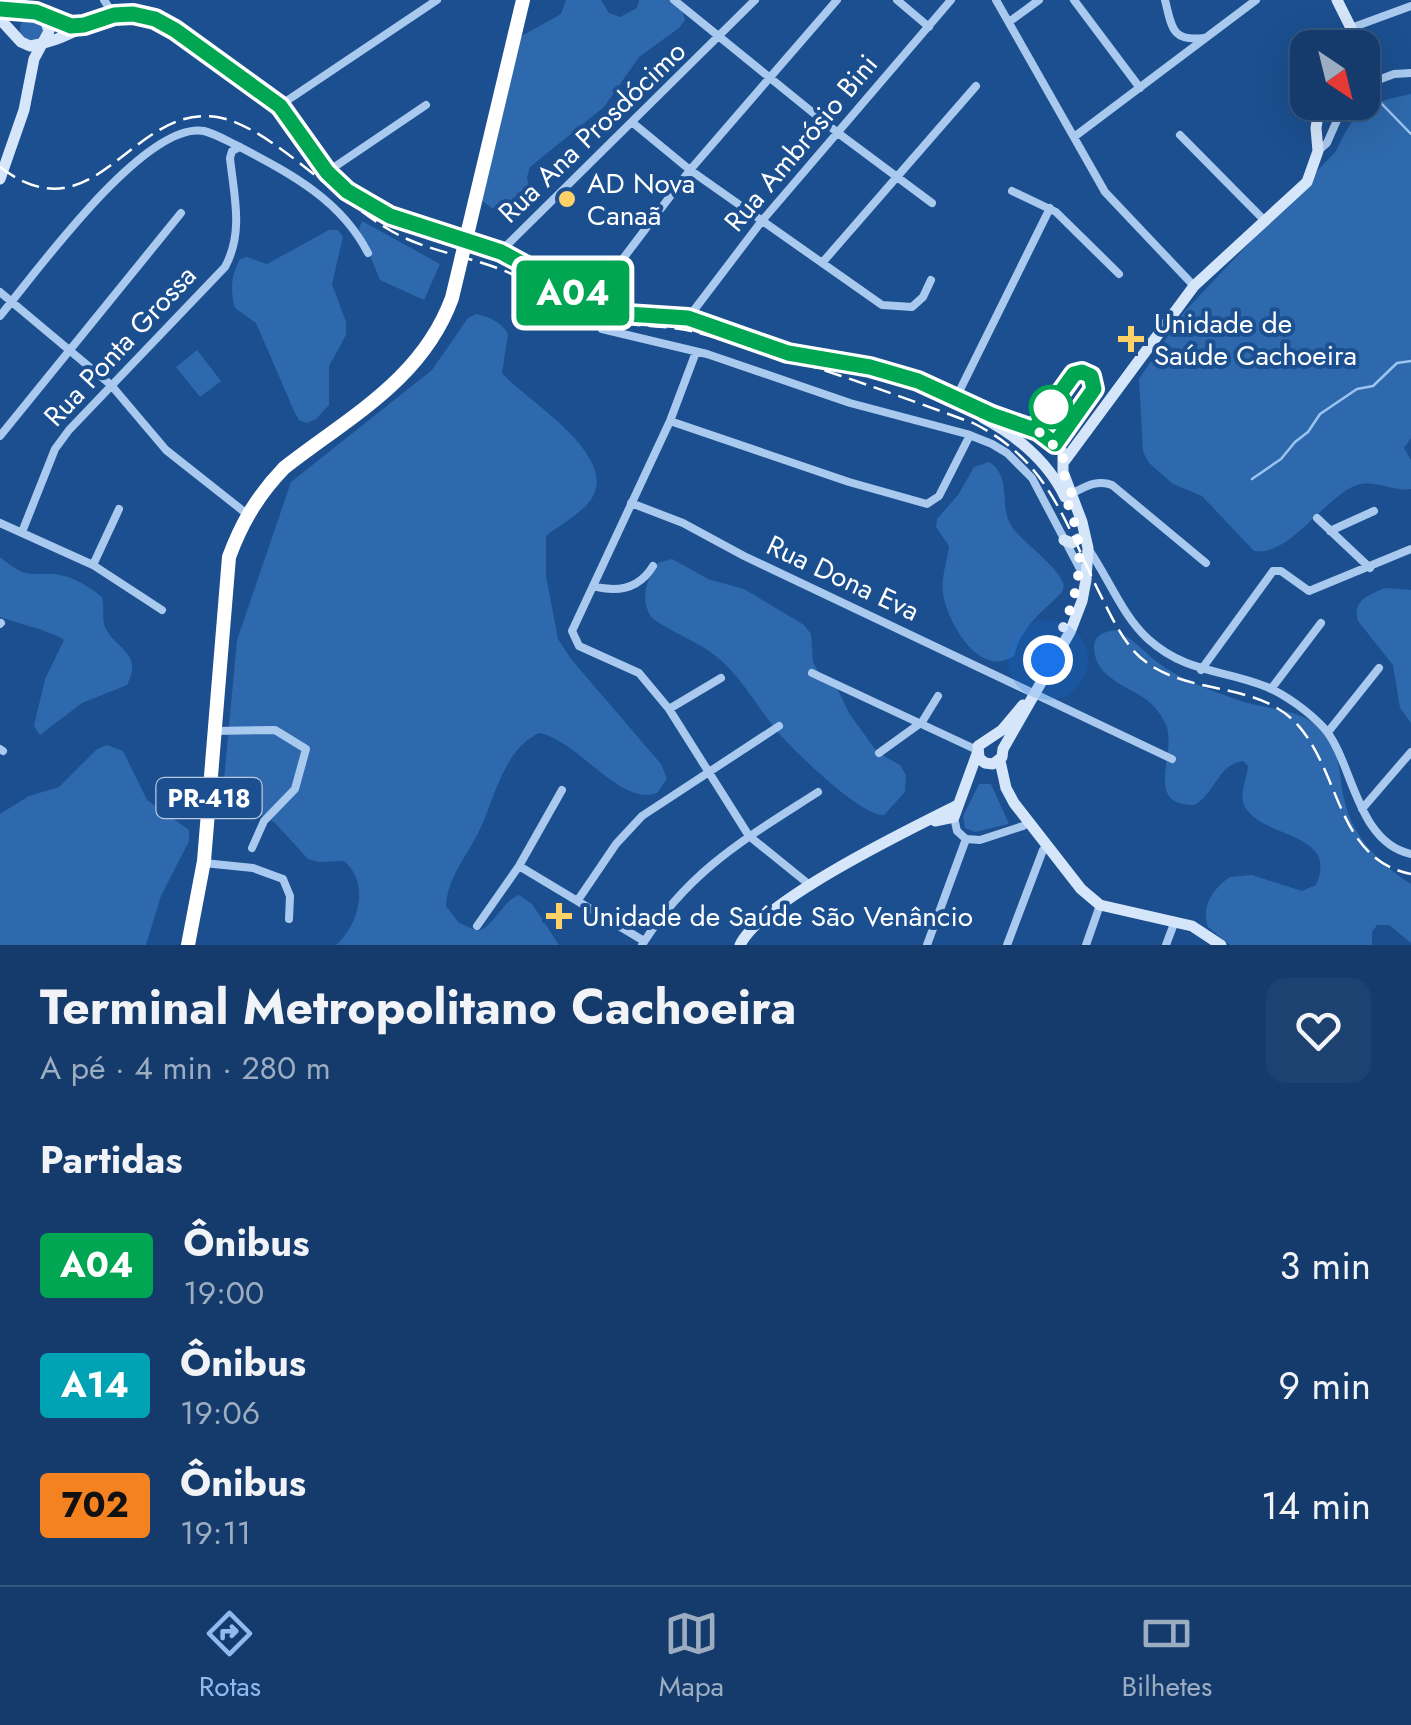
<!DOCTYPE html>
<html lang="pt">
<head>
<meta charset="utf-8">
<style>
	:root { --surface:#143b6b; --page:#1d4271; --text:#f1f3f6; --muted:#9dadc1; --line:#33557e; --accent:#90b9f0 }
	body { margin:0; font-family:Jost,sans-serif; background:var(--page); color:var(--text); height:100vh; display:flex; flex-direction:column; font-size:38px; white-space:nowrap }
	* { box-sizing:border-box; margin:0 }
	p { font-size:32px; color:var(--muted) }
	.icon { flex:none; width:55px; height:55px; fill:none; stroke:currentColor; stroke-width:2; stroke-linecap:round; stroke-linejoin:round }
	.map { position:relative; height:945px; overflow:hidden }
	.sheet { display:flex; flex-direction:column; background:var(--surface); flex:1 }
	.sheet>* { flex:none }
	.badge { padding:0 20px; border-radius:8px; font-size:35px; line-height:65px }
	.needle { width:65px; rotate:145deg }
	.controls { position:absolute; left:1290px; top:30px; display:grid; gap:20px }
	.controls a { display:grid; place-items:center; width:90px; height:90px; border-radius:20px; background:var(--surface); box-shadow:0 10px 40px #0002,0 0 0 2px var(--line); font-size:50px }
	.you { position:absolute; width:50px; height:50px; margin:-25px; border:8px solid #fff; border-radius:50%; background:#1a73e8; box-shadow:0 0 0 15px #1a73e833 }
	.map>.badge { position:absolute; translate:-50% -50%; box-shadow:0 0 0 5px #fff }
	h2 { padding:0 40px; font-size:38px; line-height:90px }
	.round { display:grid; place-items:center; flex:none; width:105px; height:105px; border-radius:20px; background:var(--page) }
	.head { display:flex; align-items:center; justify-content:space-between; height:170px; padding:0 40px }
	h1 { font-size:48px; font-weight:700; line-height:75px }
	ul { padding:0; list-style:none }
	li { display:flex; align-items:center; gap:30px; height:120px; padding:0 40px }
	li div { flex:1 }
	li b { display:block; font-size:38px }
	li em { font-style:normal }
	li .badge { min-width:110px; font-weight:700; text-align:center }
	.tab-bar { display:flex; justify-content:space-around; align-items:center; height:140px; border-top:2px solid var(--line); background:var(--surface); font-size:28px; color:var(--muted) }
	.tab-bar a { display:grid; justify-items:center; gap:5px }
	.tab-bar .current { color:var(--accent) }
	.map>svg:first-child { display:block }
	.green { fill:#2e69ad }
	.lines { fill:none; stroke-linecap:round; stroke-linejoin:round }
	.stream { stroke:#9cc4f0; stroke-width:2.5 }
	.street { stroke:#a9c9ee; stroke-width:8 }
	.secondary { stroke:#d6e6fa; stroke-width:11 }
	.highway { stroke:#fff; stroke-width:14 }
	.rail { stroke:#fff; stroke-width:2.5; stroke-dasharray:18 8; stroke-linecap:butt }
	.secondary-bridge { stroke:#d6e6fa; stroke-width:11 }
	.line-casing { stroke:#fff; stroke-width:22 }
	.line { stroke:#00a651; stroke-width:15 }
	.walk { stroke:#fff; stroke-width:10; stroke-dasharray:0 18 }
	.poi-dot { fill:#ffd166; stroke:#1b4f8f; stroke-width:4 }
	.stop-dot { fill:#fff; stroke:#00a651; stroke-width:5 }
	.labels { text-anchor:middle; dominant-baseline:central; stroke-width:8; stroke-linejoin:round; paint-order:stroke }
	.shield { fill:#1b4f8f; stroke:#bbcadd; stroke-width:2.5 }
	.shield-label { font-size:25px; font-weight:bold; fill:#fff }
	.street-label { font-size:28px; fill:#fff; stroke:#1b4f8f }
	.poi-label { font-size:28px; fill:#fff; stroke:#1b4f8f; text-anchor:start }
</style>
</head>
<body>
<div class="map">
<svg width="1411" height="945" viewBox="0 0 1411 945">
	<rect width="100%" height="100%" fill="#1b4f8f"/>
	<path class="green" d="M566,0H601L609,13L620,17L637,8L639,0H679L685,20L679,28L639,57L604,107L530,167L527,177L531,205L523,215L492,208L478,198L518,38L561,14Z
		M20 29a12 12 0 1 1 24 0a12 12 0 1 1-24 0Z
		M1411,94V438L1404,448L1411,460V489C1393,492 1376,479 1357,485C1324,497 1290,557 1254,551L1202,496L1173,484L1149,463L1143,452L1139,379L1184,312L1336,151C1359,105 1362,105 1411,94Z
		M362,221L440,264L424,300L380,280L359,229Z
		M329,230H338L343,237L332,284L346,322V335L329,366V405L316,419L307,423L299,420L294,411L256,323L235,308C230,290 231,276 240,259L247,257L267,264Z
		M476,314C490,317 501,322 508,334L502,373C524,399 623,456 590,501C579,515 560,525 546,536V576L558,639L571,659L661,764L667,779L657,793C620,807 577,739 539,733C504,750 496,794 481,827C469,854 448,875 446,906L459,923L478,931C497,924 501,902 519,895L532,904L559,945H336C359,925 370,883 344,861L319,862L308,859L274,822L235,801L223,790L237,640L291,482L432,370L468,318Z
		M197,350L221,381L200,397L176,367Z
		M989,462C1013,477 998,507 1012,527C1026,546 1059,566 1064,586L1062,592C1042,613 1021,626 1014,656C979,679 948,623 943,594C941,576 947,563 949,546L936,527L937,519L958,495L974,467Z
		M0,557C34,586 36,567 68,577C78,580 94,590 102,597C105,607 101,620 106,629C118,651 143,653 127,685L82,703L40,735L34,726L45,679L64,640C52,631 16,623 0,617Z
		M672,559L708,579L744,589L804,625L811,634L813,662L819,673L838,690L849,713L877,752L900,765L906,775L905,792L884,815C861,817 792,749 776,730C757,706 741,677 717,657C698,641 671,633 651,617C640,600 646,579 658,563Z
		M1385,588L1411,590V723L1400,708L1393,665L1358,621C1352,601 1368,595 1385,588Z
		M1115,630C1134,638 1147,656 1164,667C1186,681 1210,690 1235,699C1266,711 1304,706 1326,735C1340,753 1339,773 1343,794C1350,834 1378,863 1411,884V943L1389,925H1377L1372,932V945H1230L1208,927C1201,907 1212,889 1230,877L1252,875L1302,891L1316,885C1340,830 1260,840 1244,805C1239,794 1247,778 1248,766L1243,761C1218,764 1215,794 1194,805C1142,805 1178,753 1166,725C1162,716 1155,706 1147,700C1128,686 1095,678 1094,648C1094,635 1104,632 1115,630Z
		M107,745L123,751L147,800L189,830V841L161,896L146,945H0V814L29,796L59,787L96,750Z
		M979,784H991L1009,824L975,832L965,828L963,816Z"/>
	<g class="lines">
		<path class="stream" d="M1379,101L1411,134
			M1252,479L1281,459L1295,442L1308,432L1320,414L1357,389L1373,386L1397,363L1411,361"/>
		<path class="street" d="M104,0L114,15
			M674,0L838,133L932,203
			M897,0L929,27
			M996,0L1105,192L1194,286
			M1074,0L1140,88
			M1165,0C1172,27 1171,42 1204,38
			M1009,22L1039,0
			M1351,28L1411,6
			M1362,86L1394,74L1411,73
			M279,106L437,0
			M633,123L690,170L882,305L912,307L923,297L931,280
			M1180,135L1266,222
			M1074,137L1256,0
			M1319,150L1327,143L1345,102
			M327,172L426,105
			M1012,191L1056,212L1119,274
			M501,251L755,0
			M822,263L976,86
			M0,292L111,385L166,450L247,514
			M591,301L690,170L837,0
			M0,316C35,274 145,120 204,131C216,134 229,142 240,147
			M688,318L761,222L951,0
			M602,329L707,354L850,403L967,434L992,444L1007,453L1032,478L1080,569
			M696,352L670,421L572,631L579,646L639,673L669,709L749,836L811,886
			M953,404L1050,208
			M670,421L849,482L927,504L939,496L970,435
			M0,436L181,213
			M1071,494C1085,487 1097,479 1112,485L1206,563
			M631,503L683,523L744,556L1172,759
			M1317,518L1370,568
			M0,523L93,565L162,610
			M1330,531L1374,511
			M22,532L55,449L69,430L225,267C244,232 234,196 230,158L232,151L240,147C291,174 341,200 368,253
			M1089,550C1109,579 1122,615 1148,639C1187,674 1224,669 1267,687C1286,695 1309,712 1323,727C1353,759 1355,842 1411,854
			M93,565L119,509
			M593,586C618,593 639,589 653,566
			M0,624L1,623
			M1201,670L1273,571H1281L1309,591L1411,549
			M812,673L977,750
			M1271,689L1321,623
			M669,709L721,678
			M214,731L275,730L306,749L295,789L264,821L252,848
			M1328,732L1379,668
			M0,749L3,751
			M879,753L922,722L938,696
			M1362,809L1411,752
			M954,817L957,831L966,839
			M966,839L980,840L1023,826
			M204,863L253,868L283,879L290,896L289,919
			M519,866L644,941
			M578,900L616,844L642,816L779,726
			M477,926L519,866L562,790
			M642,945C689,870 745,839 818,792
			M927,945L966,839
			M1007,945L1043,850L1048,845
			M1086,945L1100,905
			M1166,945L1175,921"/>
		<path class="secondary" d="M1337,0L1351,28L1343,48
			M0,9L36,12L65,25H80
			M0,19L21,42L30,46C80,39 97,5 155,19L279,106L312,153L347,191L390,216L448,235
			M0,179L24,110L34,59L49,31L44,16
			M483,245L520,261L601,306L627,314L688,318L788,353L870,367L918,381L992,415L1038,431L1050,439L1063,453V472L1082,522L1088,548L1086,580L1082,601L1070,632L1003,749L1002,757L993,764
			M983,418C1017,436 1048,462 1065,497
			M1063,463L1194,286L1307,182L1318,151L1316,128L1320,102
			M1064,540L1072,543L1078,539
			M1000,761L1006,788L1014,803L1081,889L1100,905L1192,926L1221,945
			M993,764L985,763L979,758L978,746L1002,730L1023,705
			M935,821L954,817L977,754
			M740,945C761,901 910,829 958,805"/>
		<path class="highway" d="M188,945L204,861L229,557C242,522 258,495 284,468C349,417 422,380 452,298L523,0"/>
		<path class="rail" d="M0,167C96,240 130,104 217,117C273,126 346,212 407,239C441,254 480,259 514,275C544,288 570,310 602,319C634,328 668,324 699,333C792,357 883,390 973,423C1050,461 1065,524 1101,596C1110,614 1119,633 1132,649C1175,699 1252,677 1296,723C1341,771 1336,859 1411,874"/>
		<path class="secondary-bridge" d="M448,235L483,245"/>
	</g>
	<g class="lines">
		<defs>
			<path id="line" d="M0,9L36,12L71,26L84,25L114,15L133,14L155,19L175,30L280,106L327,172L347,191L390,216L501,252L601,306L627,314L688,318L788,353L870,367L918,381L992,415L1038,431L1055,444L1094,389L1091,376L1082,372L1074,374L1038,424"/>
		</defs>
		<use href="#line" class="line-casing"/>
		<use href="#line" class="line"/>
		<path class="walk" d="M1048,660C1076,603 1093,559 1065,497L1072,494L1063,472V454L1038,431L1051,407"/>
	</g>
	<g class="poi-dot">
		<circle cx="567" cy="199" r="10"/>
		<path d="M1126 324h10v10h10v10h-10v10h-10v-10h-10v-10h10z"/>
		<path d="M554 901h10v10h10v10h-10v10h-10v-10h-10v-10h10z"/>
	</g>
	<circle class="stop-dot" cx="1051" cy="407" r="20"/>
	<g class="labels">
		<rect class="shield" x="156.5" y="778" width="105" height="40" rx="8"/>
		<g class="shield-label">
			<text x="209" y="798">PR-418</text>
		</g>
		<g class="street-label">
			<text transform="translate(592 132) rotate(-44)">Rua Ana Prosdócimo</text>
			<text transform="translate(801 143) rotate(-50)">Rua Ambrósio Bini</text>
			<text transform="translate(120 346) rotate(-47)">Rua Ponta Grossa</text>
			<text transform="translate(843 578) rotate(25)">Rua Dona Eva</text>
		</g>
		<g class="poi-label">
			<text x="587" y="183">AD Nova<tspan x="587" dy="32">Canaã</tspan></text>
			<text x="1154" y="323">Unidade de<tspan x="1154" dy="32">Saúde Cachoeira</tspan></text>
			<text x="582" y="916">Unidade de Saúde São Venâncio</text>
		</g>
	</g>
</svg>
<div class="controls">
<a><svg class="needle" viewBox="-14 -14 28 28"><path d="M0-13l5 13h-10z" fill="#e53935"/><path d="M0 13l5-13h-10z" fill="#9dadc1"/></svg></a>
</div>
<div class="you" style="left:1048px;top:660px"></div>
<b class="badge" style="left:573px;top:293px;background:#00a651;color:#fff">A04</b>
</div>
<section class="sheet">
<div class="head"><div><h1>Terminal Metropolitano Cachoeira</h1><p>A pé · 4 min · 280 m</p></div><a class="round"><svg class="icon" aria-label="heart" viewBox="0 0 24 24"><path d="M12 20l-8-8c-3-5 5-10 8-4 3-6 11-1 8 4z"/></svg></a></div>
<h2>Partidas</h2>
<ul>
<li><span class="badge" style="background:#00a651;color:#fff">A04</span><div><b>Ônibus</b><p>19:00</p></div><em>3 min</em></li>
<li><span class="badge" style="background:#00a3b4;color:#fff">A14</span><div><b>Ônibus</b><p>19:06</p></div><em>9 min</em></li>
<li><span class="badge" style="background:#f58220;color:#111">702</span><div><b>Ônibus</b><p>19:11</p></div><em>14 min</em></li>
</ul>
</section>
<nav class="tab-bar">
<a class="current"><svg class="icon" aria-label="directions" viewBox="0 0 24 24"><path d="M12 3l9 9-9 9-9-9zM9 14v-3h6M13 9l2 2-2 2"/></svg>Rotas</a>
<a><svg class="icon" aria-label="map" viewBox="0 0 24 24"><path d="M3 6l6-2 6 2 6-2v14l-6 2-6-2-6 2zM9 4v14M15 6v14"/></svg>Mapa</a>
<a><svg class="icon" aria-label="tickets" viewBox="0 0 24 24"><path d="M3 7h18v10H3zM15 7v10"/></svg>Bilhetes</a>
</nav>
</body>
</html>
